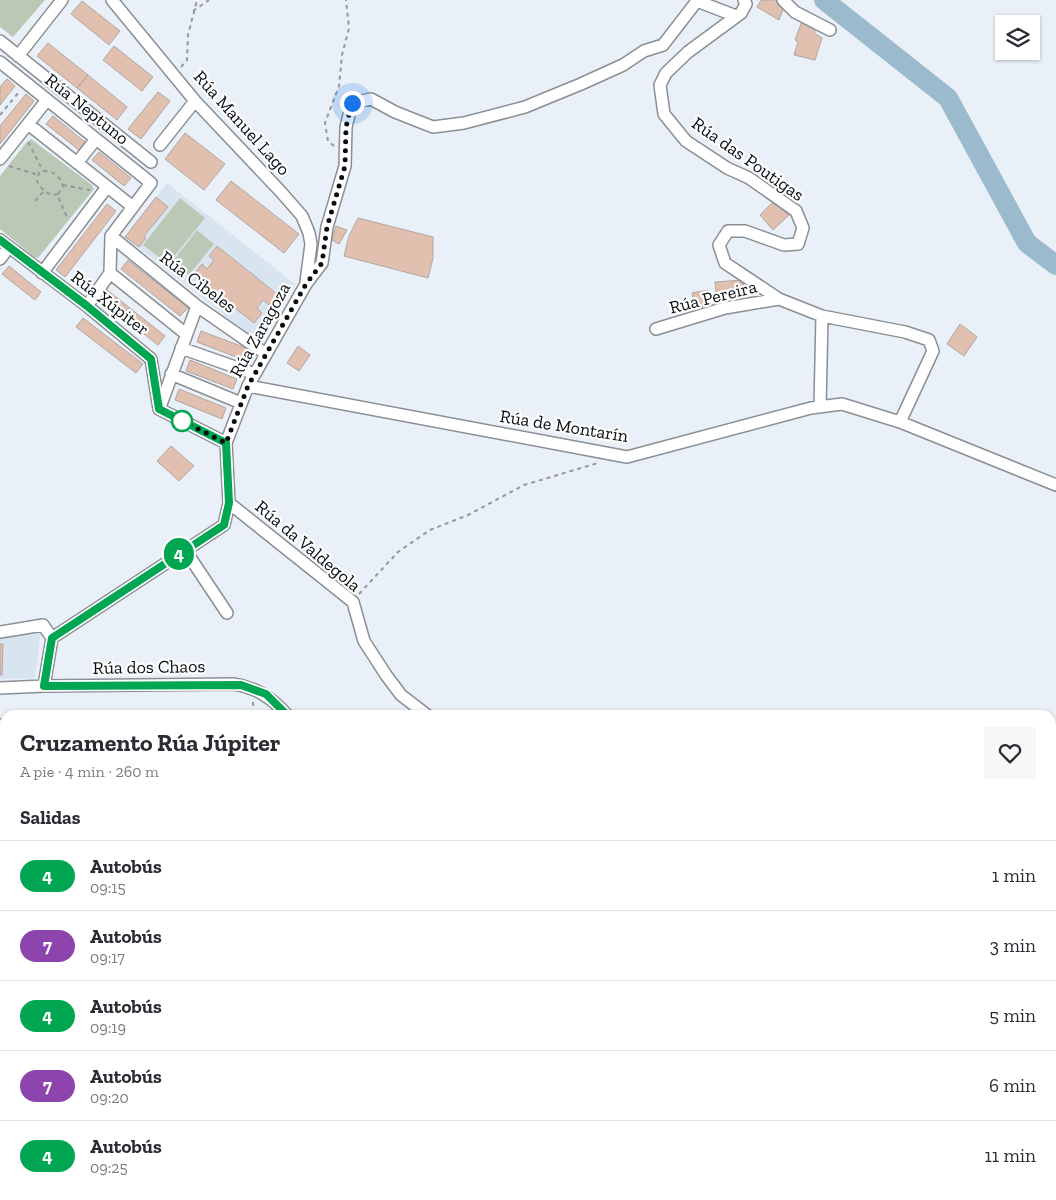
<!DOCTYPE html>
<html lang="es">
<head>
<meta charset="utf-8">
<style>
	:root { --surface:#fff; --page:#f7f7f7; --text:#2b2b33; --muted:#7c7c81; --line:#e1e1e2 }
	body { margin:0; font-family:"Zilla Slab",serif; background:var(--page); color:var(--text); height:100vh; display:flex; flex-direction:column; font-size:19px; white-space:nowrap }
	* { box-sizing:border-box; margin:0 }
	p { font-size:16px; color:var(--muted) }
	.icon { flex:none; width:28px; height:28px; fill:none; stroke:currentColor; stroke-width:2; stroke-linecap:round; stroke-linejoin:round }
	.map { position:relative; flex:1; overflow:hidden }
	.details { position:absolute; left:0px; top:710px; width:1056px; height:490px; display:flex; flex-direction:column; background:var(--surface); border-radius:15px 15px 0 0; box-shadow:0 1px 4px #0004 }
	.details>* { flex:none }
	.badge { padding:0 10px; border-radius:16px; font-size:18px; line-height:32px }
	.buttons { position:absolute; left:995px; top:15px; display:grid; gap:10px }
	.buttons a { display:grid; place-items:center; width:45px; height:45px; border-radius:0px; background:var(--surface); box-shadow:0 1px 4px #0004; font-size:25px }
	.you { position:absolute; width:25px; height:25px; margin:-12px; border:4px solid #fff; border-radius:50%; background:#1a73e8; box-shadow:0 0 0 8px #1a73e833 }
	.map>.badge { position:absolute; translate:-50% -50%; box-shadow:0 0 0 2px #fff }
	h2 { padding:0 20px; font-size:19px; line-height:45px }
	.round { display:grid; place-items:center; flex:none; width:52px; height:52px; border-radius:0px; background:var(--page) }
	.summary { display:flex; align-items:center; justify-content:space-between; height:85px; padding:0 20px }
	h1 { font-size:24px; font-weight:700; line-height:38px }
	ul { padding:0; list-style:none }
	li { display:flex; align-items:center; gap:15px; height:70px; padding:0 20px; border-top:1px solid var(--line) }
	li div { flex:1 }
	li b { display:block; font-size:19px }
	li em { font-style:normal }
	li .badge { min-width:55px; font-weight:700; text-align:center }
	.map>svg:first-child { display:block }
	.built { fill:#d8e4f0 }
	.green { fill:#bbc8b5 }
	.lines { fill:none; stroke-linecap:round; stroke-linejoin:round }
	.river { stroke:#9bbace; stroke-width:20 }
	.building { fill:#e1c0b0; stroke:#afa7a3 }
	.minor-casing { stroke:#898f95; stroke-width:14 }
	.path { stroke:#94989d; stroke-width:2; stroke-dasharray:4 4; stroke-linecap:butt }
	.minor { stroke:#fff; stroke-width:11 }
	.line-casing { stroke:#fff; stroke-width:11 }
	.line { stroke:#00a651; stroke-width:8 }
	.walk { stroke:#0a0c0e; stroke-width:5; stroke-dasharray:0 9 }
	.stop-dot { fill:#fff; stroke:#00a651; stroke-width:2.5 }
	.labels { text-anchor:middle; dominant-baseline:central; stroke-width:4.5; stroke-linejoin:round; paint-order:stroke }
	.street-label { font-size:18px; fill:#0a0c0e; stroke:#fcfdfe }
</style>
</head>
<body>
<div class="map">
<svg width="1056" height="1200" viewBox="0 0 1056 1200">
	<rect width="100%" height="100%" fill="#eaf0f7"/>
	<path class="built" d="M167,183L295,284L258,342L125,237Z
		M41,631L35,678L0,679V635Z"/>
	<path class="green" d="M0,0H45L13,37L0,27Z
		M31,139L92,185L94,189L38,258L34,257L0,229V176L26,143Z
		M180,198L205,218L168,264L143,245Z
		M197,230L214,244L189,275L172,262Z
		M48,1195H189L190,1200H56Z"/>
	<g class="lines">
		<path class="river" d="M824,0L948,98L1027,243L1056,265"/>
	</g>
	<path class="building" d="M761,0H781L785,4L779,20L757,7Z
		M82,1L120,31L109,45L71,14Z
		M802,21L817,26L814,33L822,38L815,60L794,55L798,42L795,40Z
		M48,43L88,75L77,88L37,56Z
		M114,46L153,77L142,91L103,60Z
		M88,75L127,107L117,120L77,88Z
		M7,79L15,86L0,105V87Z
		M158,92L170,101L141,139L128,129Z
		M26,94L34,101L0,144V126Z
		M53,116L85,142L79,150L46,124Z
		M185,133L225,164L204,190L165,159Z
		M99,152L131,178L124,186L92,160Z
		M231,181L299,234L284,253L216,200Z
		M156,197L168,207L144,236L146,238L139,247L125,237Z
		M773,202L789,215L773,230L760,215Z
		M107,204L116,211L65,277L56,270Z
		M358,218L433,237V258L428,278L344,256L349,236Z
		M336,226L347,230L339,244L332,240Z
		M217,246L277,294L269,305L263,300L257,308L262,313L254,323L193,275L202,264L207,269L214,260L209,256Z
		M128,260L188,308L180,316L121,269Z
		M9,266L41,292L35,300L2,274Z
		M743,280L745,298L717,302L715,282Z
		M106,289L165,336L158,345L98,298Z
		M708,290L709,305L695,308L692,293Z
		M83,318L143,364L136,373L76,327Z
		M960,324L977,337L964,356L947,344Z
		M201,331L249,349L244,360L197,342Z
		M298,346L310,355L299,371L287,363Z
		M190,360L237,379L233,389L186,371Z
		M179,389L226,408L222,419L175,400Z
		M171,446L194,466L179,481L157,461Z
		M0,644H3L2,675H0Z
		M5,887V903H0V888Z
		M0,925H5V939H0Z
		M5,949V971L0,972V950Z
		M5,1055V1166L0,1163V1062Z"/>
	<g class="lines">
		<defs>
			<path id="minor" d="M112,0L195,101L281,192L302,216L309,233L311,244L306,282
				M744,0L746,4L741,13L688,52L666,73L660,85L664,114L686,141L727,168L749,178L796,211L803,228L798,244L784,245L745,231H728L719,245L725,263L779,299L822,316L905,332L929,340L933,351L900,422
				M783,0L795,12L830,30
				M0,41L151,162
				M18,56L62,0
				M0,62L151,183L111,236L110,273L87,306
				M28,124L133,207
				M160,145L195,101
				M0,159L47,100
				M77,163L96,139
				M111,236L197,306L266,354
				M0,240L87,306L151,359L159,409
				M0,259L9,247
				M42,273L107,187
				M110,273L186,334
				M656,329L725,308L779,299
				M181,348L255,374
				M171,374L241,403
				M248,386L627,457L811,408L842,404L900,422L1056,485
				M160,407L197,306
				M820,407L822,316
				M159,409L226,443
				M229,503L353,602L364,641L386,675L401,695L427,715
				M185,550L227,613
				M0,632L43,625L52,638
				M44,686L52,638L224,525L229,503L226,443L248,386L306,284L322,263L327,227L345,166L346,127L352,103L371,99L395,112L433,127L464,123L525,107L581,84L623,65L644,51L663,45L697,1L736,16
				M0,688L44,686L233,684C256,687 272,698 287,715
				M0,725L5,728
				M0,749L5,755
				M0,816H5
				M0,1031L5,1029
				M1051,1106L1056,1105
				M249,1195V1200
				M326,1195L329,1200
				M743,1200L749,1195"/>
		</defs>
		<use href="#minor" class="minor-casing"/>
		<path class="path" d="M193,11L209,0
			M181,67L187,60L188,35L197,0
			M0,115L19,92
			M28,142L43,171
			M334,146L328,141L325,123L339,86L342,55L349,28L346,0
			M9,166L38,175
			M63,185L90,190
			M58,194C48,197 41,189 37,181L39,173C50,167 61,176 63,187L58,194V196L68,220
			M35,201L44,191
			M359,594L398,552L430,530L468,515L524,485L598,463
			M253,702L254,715
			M0,881L5,873
			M708,1195L711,1200"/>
		<use href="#minor" class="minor"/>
	</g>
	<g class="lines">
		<defs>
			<path id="line" d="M0,240L87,306L151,359L159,409L226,443L229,503L224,525L52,638L44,686L241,685L266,694L287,715"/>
		</defs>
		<use href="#line" class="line-casing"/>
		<use href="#line" class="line"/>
		<path class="walk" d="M182,421L174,417L226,443L248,386L306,284L322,263L327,227L345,166L346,127L352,103"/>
	</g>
	<circle class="stop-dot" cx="182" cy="421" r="10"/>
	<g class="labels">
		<g class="street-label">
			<text transform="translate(87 109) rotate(39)">Rúa Neptuno</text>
			<text transform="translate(242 123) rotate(48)">Rúa Manuel Lago</text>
			<text transform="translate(748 159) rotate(35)">Rúa das Poutigas</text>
			<text transform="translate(198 282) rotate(37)">Rúa Cibeles</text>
			<text transform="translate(713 297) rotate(-14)">Rúa Pereira</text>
			<text transform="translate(110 303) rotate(38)">Rúa Xúpiter</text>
			<text transform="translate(260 330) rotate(-61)">Rúa Zaragoza</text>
			<text transform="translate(564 426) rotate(9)">Rúa de Montarín</text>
			<text transform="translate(308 546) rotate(40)">Rúa da Valdegola</text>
			<text transform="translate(149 667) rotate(-1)">Rúa dos Chaos</text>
		</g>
	</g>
</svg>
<div class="buttons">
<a><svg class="icon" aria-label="layers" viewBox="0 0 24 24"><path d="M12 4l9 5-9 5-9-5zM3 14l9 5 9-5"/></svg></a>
</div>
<div class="you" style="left:352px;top:103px"></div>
<b class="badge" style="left:179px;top:554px;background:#00a651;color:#fff">4</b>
<section class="details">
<div class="summary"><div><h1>Cruzamento Rúa Júpiter</h1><p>A pie · 4 min · 260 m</p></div><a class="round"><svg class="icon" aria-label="heart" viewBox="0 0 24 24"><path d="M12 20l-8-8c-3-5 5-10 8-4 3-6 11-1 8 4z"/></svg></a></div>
<h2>Salidas</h2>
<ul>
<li><span class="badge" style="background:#00a651;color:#fff">4</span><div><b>Autobús</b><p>09:15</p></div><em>1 min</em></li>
<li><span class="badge" style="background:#8e44ad;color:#fff">7</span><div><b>Autobús</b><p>09:17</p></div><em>3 min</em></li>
<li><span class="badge" style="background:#00a651;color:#fff">4</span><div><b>Autobús</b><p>09:19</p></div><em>5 min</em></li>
<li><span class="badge" style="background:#8e44ad;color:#fff">7</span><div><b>Autobús</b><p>09:20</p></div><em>6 min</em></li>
<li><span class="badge" style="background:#00a651;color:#fff">4</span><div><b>Autobús</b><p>09:25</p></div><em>11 min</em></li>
</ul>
</section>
</div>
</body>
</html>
